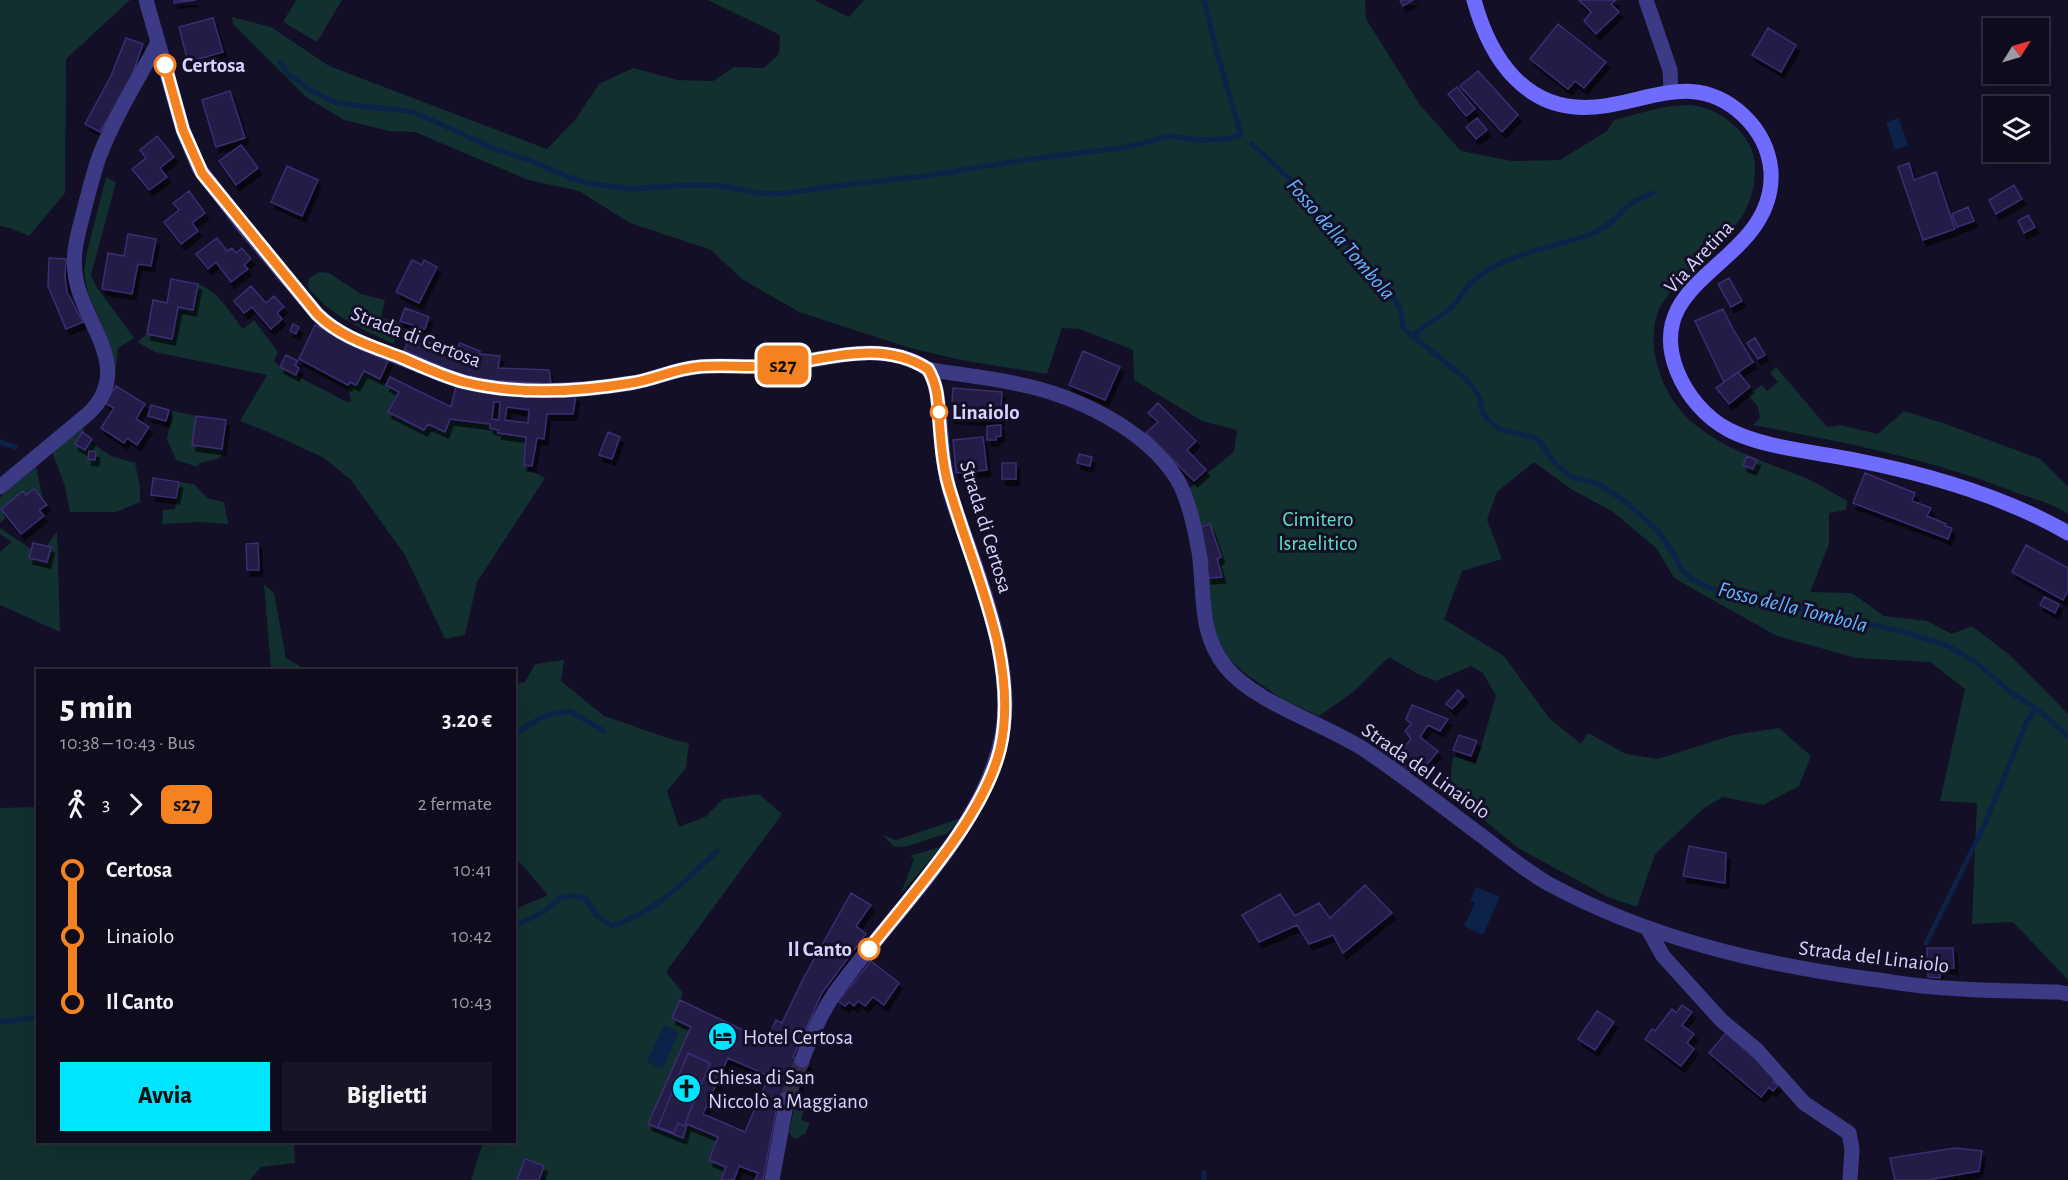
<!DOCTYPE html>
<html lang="it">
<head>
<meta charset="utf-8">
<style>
	:root { --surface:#0e0b1c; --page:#171425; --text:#f1f3f6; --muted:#9b9ba3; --line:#2e2b3b; --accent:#00e5ff }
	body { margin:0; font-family:"Alegreya Sans",sans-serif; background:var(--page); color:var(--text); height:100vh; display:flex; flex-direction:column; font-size:22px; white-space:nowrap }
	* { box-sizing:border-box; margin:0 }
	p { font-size:20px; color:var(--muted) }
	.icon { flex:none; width:33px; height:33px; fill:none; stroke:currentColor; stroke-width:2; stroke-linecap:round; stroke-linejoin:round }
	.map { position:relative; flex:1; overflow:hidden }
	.details { position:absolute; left:36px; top:669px; width:480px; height:474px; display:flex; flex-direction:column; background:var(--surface); border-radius:0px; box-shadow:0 6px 24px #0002,0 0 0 2px var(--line) }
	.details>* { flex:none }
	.badge { padding:0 12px; border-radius:9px; font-size:21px; line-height:39px }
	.needle { width:39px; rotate:53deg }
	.controls { position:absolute; left:1983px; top:18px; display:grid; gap:12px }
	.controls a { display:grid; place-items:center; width:66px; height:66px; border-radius:0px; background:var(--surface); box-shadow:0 6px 24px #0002,0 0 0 2px var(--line); font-size:30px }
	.map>.badge { position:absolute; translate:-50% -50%; box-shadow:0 0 0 3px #fff }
	.legs { display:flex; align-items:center; gap:9px; height:66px; padding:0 24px; font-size:20px }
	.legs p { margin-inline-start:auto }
	.head { display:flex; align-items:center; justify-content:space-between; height:102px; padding:0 24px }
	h1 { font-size:33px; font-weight:800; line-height:45px }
	.action { display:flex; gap:12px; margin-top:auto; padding:12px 24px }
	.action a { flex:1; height:69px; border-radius:0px; background:var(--accent); color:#111; font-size:24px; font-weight:800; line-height:69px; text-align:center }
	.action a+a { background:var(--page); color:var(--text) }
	ul { padding:0 24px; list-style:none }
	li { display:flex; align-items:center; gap:21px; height:66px; font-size:22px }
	li i { display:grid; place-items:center; width:9px; height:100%; margin:0 8px; background:currentColor }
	li i::after { content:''; width:15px; height:15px; margin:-8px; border:4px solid; border-radius:50%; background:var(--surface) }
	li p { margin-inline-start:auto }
	li:first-child i { background:linear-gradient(#0000 50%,currentColor 0) }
	li:last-child i { background:linear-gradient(currentColor 50%,#0000 0) }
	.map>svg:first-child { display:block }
	.green { fill:#12302f }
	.water { fill:#0c2248 }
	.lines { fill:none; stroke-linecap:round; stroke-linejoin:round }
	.stream { stroke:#0c2248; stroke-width:5 }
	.building { fill:#241b47; stroke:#3b2d73; stroke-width:1.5; fill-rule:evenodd; filter:url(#shadow) }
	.street-tunnel { stroke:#312d47; stroke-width:15; stroke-dasharray:15 8; stroke-linecap:butt }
	.street { stroke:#3d3a85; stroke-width:15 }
	.secondary { stroke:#6f6bff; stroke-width:15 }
	.line-1-casing { stroke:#fff; stroke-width:14 }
	.line-1 { stroke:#f58220; stroke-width:9 }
	.stop-1-dot { fill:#fff; stroke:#f58220; stroke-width:3 }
	.labels { text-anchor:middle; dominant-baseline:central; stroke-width:6; stroke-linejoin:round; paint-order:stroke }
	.stop-label { font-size:21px; font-weight:bold; fill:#d9d4ff; stroke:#130f26; text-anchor:start }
	.street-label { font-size:21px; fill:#d9d4ff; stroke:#130f26 }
	.park-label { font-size:21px; fill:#5fe0c0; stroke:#130f26 }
	.poi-label { font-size:21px; fill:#d9d4ff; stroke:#130f26; text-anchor:start }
	.water-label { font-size:22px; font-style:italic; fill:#62b6ff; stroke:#130f26 }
</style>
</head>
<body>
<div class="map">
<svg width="2068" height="1180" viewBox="0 0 2068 1180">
	<defs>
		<filter id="shadow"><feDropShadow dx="3.5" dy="6" stdDeviation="0" flood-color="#0009"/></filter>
	</defs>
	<rect width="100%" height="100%" fill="#130f26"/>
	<path class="green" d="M0,0H130L66,59L65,193L29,236L10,228L0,226Z
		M296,0H342L317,42L283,22Z
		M708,0H814L849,17L864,0H1365L1366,19L1420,105L1461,151L1512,161L1560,160L1607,131L1614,120C1661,109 1697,89 1737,128C1749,140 1756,155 1755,172C1753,235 1699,248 1669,294C1666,299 1661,304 1659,309C1648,337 1655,367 1668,392C1693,440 1756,458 1803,477C1818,483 1833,493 1847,501L1846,510L1829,513V544L1810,592L1852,593L1884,616L1927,621L1952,634L1972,626L2012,657L2068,714V980L2013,922L1972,924L1977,803L1940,801L1965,689L1930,662L1856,658L1777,636L1674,578L1656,548L1612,511L1574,491L1534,462L1497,492L1487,520L1502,559L1462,571L1444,619L1504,656L1549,718L1581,744L1588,733L1626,754L1658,759L1733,735L1779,728L1811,756L1799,786L1763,805L1723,797L1704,808L1655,854L1637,907L1608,897L1518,848L1449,791L1453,756L1476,764L1496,696L1483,673L1471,666L1436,681L1418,674L1389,657L1352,693L1319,716L1285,701L1247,675L1228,658L1217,639L1210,609L1208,561L1188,489L1234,452L1237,430L1202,421L1134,380L1133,350L1080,329L1062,328L1047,374L961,360L910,348L799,312L742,279L711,250L630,223L579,191L528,180L415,132L389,131L344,120L306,97L233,24L232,17L271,27L329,66L547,149L575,120L599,84L633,68L678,80L713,81L734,67L764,68L779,54L780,35Z
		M106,177L116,182L91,275L96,286L134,338L118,348L115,374L104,330L88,293L84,272L87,252Z
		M319,272L329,273L361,294L385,300L381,317L400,323L393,344C360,327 331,317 308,287L309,278Z
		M198,284C218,291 230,312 243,329L254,320L278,352L274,361L280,367L345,401L351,402L348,385L350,382L356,385L364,371L399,392L389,412L424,430L428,424L445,431L450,419L490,424L498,430V433L526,437L524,464L528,465L527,469L545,478L477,582L465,635L445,639L405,555L351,480L324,458L268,432L240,421L267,375L155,352L137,342L147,334L172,339L178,307L193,310Z
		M1776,367L1827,427L1840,425L1878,434L1904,411L1946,424L2040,459L2068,487V514C2054,504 2034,499 2017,493C1932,459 1843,442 1753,425L1760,418L1758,407L1748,395L1762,385L1767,391L1778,382L1770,373Z
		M173,411L196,416L193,445L222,449L225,452L218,459L199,463L198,467L176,460L167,439Z
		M82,427L85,434L81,432L75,444L85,450L90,442L111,456L135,463L140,487V502L116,512H70L65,486L52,452Z
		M36,467L43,500L34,489L26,495L23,492L7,516L0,523V497Z
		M179,482L194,484L207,498L224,502L228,524L198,522L162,524L163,510L175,509Z
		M0,528L31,549L29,558L47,562L51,547L47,546L57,531L60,632L0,605V552L11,542L0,534Z
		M264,584L274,593L286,658L306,670H274L271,669Z
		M564,660L561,681L604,716L674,740L689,743L686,768L667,791L679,827L705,817L723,799L759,794L782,814L666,972L683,993L672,1018L691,1027L687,1124L718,1137L709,1159L726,1167L721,1180H471L483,1142H514L515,909L548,895L515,857V684L525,682L535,664Z
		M37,807L38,1142H294L295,1163L261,1167L250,1180H0V808Z
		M961,818L948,833L908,846L894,847L883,835L896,840Z
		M940,847L930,861L901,893L914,859L910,856Z
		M795,1103L805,1106L801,1120L810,1123L805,1134L796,1139L792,1137L789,1132Z"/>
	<path class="water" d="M1899,118L1908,146L1895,150L1886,122Z
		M1476,887L1500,897L1483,935L1464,926L1475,903L1470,900Z
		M664,1025L679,1032L662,1069L647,1062Z"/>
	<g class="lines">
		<path class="stream" d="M280,62L287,73L310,90L337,103L414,112L497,150L530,160L568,177L588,183L630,189L688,185L723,186L758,193L778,194L851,184L926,176L1030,159L1128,147L1169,136L1197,140L1227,139L1241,135L1217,53L1204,0
			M1252,144L1291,180L1388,287L1400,309L1403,328L1467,380L1475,390L1480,399L1482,411L1489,421L1501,430L1534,437L1541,443L1555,463L1570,476L1598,484L1626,502L1659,532L1676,557L1680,568L1694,581L1721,592L1736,596L1774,601L1811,612L1900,631L1946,645L1976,662L2010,692L2036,708L2068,736
			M1412,337C1424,324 1440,318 1452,307C1460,299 1464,289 1472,282C1507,250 1557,249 1598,231C1613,224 1620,211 1633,202C1640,198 1647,196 1654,193
			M0,442L15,447
			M514,734L544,716L570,711L604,731
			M514,926L542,913L562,897L574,896L586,899L596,915L612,926C657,911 683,883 717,851
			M1926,943L1984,826L2027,721L2036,708
			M0,1022L38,1017
			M1204,1173V1180"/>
	</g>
	<path class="building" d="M174,0H196L174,3Z
		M1400,0H1413L1403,6Z
		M1579,0H1616L1611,4L1619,12L1596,34L1584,21L1591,12Z
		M213,18L223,52L188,62L179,27Z
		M1558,24L1606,62L1584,88L1575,81L1568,89L1530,59Z
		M1768,28L1796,45L1781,72L1752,55Z
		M126,38L143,44L130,81L100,132L85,124L111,76Z
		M1478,71L1518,115L1502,132L1460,86Z
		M1457,87L1475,109L1466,116L1448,94Z
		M230,91L245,138L216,147L202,100Z
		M1477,118L1487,130L1476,139L1466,127Z
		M157,136L174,157L160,168L167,177L149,190L132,169L146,158L140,150Z
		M241,145L258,168L236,185L219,161Z
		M1909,163L1914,180L1936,172L1955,229L1923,240L1898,167Z
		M287,166L318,180L302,216L271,202Z
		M2014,185L2022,199L1996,214L1989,200Z
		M189,191L205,213L192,223L198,231L181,244L164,222L179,210L173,203Z
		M1968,207L1974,221L1957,227L1952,214Z
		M2028,215L2035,227L2024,233L2018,221Z
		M128,234L156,239L151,266L138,264L132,294L102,289L108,253L124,256Z
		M217,238L227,251L232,248L236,253L242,248L251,259L244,265L248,269L231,282L216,262L208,269L196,254Z
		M49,258L66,259L65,276L67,292L83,322L66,329L48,286Z
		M412,260L422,265L424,260L437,267L419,303L396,292Z
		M1729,278L1742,301L1731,307L1718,284Z
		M171,279L198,284L193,310L178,307L172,339L147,334L153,300L167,303Z
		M251,286L266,303L274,296L284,307L277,313L282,319L271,329L252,307L244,313L234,301Z
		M405,308L429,317L425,329L400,321Z
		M1723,309L1734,331L1753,362L1724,382L1695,321Z
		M293,324L299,327L296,334L290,331Z
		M315,325L362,349L389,359L380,379L364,371L356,385L350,382L348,385L299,359Z
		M411,335L455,353L460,343L480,351V354L500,356L498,368L549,370L551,384L487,380L454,372L404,350Z
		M1755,338L1765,355L1758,359L1747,343Z
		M1083,351L1120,367L1105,400L1069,385Z
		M286,355L298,361L295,365L299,368L296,375L280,367Z
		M1738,372L1750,387L1729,404L1716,388Z
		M390,377L451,407L456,386L576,396L573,414H547L544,439L537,438L532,466L524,465L526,437L498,433V430L490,428V424L450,419L445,432L428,424L424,430L388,412L399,392L386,385ZM494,402H500L499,420L492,419ZM507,407L529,410L528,423L505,420Z
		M116,386L145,404L136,419L149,427L137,445L127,438L124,443L101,428L114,408L105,403Z
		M953,388L1002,392L1000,421L951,417Z
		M1158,403L1196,441L1187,450L1206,470L1194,481L1146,433L1158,422L1148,413Z
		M151,405L169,410L166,421L148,416Z
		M196,416L226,420L222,449L192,445Z
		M1001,425V436L996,437V440H987V426Z
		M82,432L92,439L85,450L75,444Z
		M608,432L620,437L612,459L599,455Z
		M983,437L987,470L956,473L953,440Z
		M89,451L96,452L95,460L88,459Z
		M1079,454L1092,457L1090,466L1077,463Z
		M1747,456L1757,460L1753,469L1743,465Z
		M1002,463H1016V479H1002Z
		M1865,473L1915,493L1912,501L1931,508L1927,516L1946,524L1945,526L1952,528L1948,539L1853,503Z
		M153,478L179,482L176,498L151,495Z
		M34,489L47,505L39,510L44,516L21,534L1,509L23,491L26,495Z
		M1210,524L1221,557L1217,559L1222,577L1208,578L1206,566L1208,561L1198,528Z
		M33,543L51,547L47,562L29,558Z
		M258,543L259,570H247L246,544Z
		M2026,545L2068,568V591L2063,600L2012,572Z
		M2044,597L2059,604L2055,613L2040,605Z
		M1458,690L1464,696L1452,709L1446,704Z
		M1412,705L1448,719L1440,731L1428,725L1420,737L1438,751L1425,767L1418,761L1408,773L1393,762L1411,739L1405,731L1411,724L1406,719Z
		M1459,735L1477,741L1471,756L1453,750Z
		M1689,846L1726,853L1725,883L1683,876Z
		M1365,885L1392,913L1343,953L1333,935L1309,944L1297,925L1259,942L1242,915L1280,894L1295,916L1319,903L1330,918Z
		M851,893L871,905L856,926L866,934L822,993L793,1057L809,1063L800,1082L795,1101L779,1096L763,1180H755L758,1173L739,1166L734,1180H721L726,1167L709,1160L718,1137L687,1124L683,1138L648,1124L691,1027L672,1018L680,1000L772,1044L774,1038L769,1035L776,1020L782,1023L803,979ZM688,1053L710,1063L684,1126L678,1123L674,1133L658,1127ZM728,1058L769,1076L745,1132L703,1114Z
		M1927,948H1953L1954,968H1940V978L1928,977Z
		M871,961L899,983L884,1005L873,997L865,1006L858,1001L854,1006L849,1002L845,1006L838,1001Z
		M1682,1005L1692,1012L1682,1025L1694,1034L1687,1043L1694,1049L1681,1066L1645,1039L1652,1029L1655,1031L1672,1009L1676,1013Z
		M1597,1011L1614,1022L1595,1050L1578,1039Z
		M1726,1033L1777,1078L1773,1082L1778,1085L1773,1091L1769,1087L1761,1097L1709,1053Z
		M688,1053L710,1063L684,1126L678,1123L674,1133L658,1127Z
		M1955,1148L1982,1151L1979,1171L1928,1180H1895L1890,1158Z
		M525,1159L544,1166L539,1180H517Z"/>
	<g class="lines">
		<path class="street-tunnel" d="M787,1099L802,1060"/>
		<path class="street" d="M146,0L183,130L199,168L244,227L317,314C340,337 371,346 400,358C421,366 442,376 464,382C516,394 578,392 631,383C653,380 674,369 697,367C725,364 754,369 783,365C830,358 884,340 928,369C938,385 938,403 940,421C942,448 944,475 953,502C975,566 1004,633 1005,703C1006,809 898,906 839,987C822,1010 812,1035 802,1060
			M1646,0L1670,70L1671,91
			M928,369C958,375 988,377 1018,384C1074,395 1145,428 1177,479C1189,499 1195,529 1199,552C1205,592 1198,632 1225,666C1255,704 1327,724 1368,752C1409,780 1447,810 1486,839C1507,855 1527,872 1549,884C1649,938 1758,964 1870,979C1895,982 1921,987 1946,988C1983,991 2021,991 2058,992L2068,994
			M0,487L89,413C136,367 80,321 75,273C72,252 79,230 84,210C89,192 93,174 99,157C114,118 137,80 158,43
			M1648,929L1663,956L1722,1021L1756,1049L1804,1103L1849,1133L1852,1149L1850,1180
			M772,1180L787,1099"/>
		<path class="secondary" d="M1474,0C1490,59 1526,113 1595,107C1650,102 1695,70 1743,115C1759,130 1769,149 1771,171C1776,265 1639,274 1677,371C1687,396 1706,418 1729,430C1764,448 1816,452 1855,460C1927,474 2004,496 2068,533"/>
	</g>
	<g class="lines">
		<defs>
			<path id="line-1" d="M165,65L183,130L202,173L317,314C340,337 371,346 400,357C421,366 442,376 464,382C517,395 577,392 631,383C653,380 674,369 697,367C725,364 753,369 783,365C831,358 883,340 928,369C937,384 938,399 939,417C941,444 943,472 952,497C967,547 987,594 998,645C1005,679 1008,715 1000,749C983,818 913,893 869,949"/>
		</defs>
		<use href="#line-1" class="line-1-casing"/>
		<use href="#line-1" class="line-1"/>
	</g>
	<defs>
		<symbol id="hotel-disc" viewBox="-11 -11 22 22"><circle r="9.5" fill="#00e5ff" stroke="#130f26"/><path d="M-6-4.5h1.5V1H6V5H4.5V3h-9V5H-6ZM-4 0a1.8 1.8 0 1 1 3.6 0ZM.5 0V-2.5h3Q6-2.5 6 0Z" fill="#111"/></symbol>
		<symbol id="church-disc" viewBox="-11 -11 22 22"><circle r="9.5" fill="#00e5ff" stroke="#130f26"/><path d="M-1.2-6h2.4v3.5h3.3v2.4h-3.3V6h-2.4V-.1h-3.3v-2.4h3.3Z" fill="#111"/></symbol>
	</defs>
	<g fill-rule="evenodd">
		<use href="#hotel-disc" x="706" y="1020" width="33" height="33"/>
		<use href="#church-disc" x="670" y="1072" width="33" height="33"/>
	</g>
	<g class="stop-1-dot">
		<circle cx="165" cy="65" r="10"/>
		<circle cx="939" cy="412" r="8"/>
		<circle cx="869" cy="949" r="10"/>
	</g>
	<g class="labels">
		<g class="stop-label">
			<text x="182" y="65">Certosa</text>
			<text x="952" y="412">Linaiolo</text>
			<text x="852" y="949" text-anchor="end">Il Canto</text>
		</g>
		<g class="street-label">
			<text transform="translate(1699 257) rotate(-47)">Via Aretina</text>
			<text transform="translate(416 337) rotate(21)">Strada di Certosa</text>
			<text transform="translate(986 527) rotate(73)">Strada di Certosa</text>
			<text transform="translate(1426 771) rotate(35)">Strada del Linaiolo</text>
			<text transform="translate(1874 957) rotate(7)">Strada del Linaiolo</text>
		</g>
		<g class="park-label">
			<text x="1318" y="519">Cimitero<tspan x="1318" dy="24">Israelitico</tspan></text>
		</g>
		<g class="poi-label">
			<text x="743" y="1037">Hotel Certosa</text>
			<text x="708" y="1077">Chiesa di San<tspan x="708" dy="24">Niccolò a Maggiano</tspan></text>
		</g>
		<g class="water-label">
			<text transform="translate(1341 239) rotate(49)">Fosso della Tombola</text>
			<text transform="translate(1793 607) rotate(14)">Fosso della Tombola</text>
		</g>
	</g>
</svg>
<div class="controls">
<a><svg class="needle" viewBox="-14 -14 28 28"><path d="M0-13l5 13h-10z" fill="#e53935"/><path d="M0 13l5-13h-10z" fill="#9b9ba3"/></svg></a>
<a><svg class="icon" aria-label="layers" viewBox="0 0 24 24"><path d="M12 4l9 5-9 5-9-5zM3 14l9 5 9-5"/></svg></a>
</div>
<b class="badge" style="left:783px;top:365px;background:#f58220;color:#111">s27</b>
<section class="details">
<div class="head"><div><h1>5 min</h1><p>10:38 – 10:43 · Bus</p></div><b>3.20 €</b></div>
<div class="legs"><svg class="icon" aria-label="walk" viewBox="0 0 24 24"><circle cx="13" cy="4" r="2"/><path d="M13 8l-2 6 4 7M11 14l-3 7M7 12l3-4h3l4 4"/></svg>3<svg class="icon" aria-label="forward" viewBox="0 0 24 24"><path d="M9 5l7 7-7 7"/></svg><b class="badge" style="background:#f58220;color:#111">s27</b><p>2 fermate</p></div>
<ul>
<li><i style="color:#f58220"></i><b>Certosa</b><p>10:41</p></li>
<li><i style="color:#f58220"></i><span>Linaiolo</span><p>10:42</p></li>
<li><i style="color:#f58220"></i><b>Il Canto</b><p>10:43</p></li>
</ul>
<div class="action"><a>Avvia</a><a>Biglietti</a></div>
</section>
</div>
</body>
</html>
